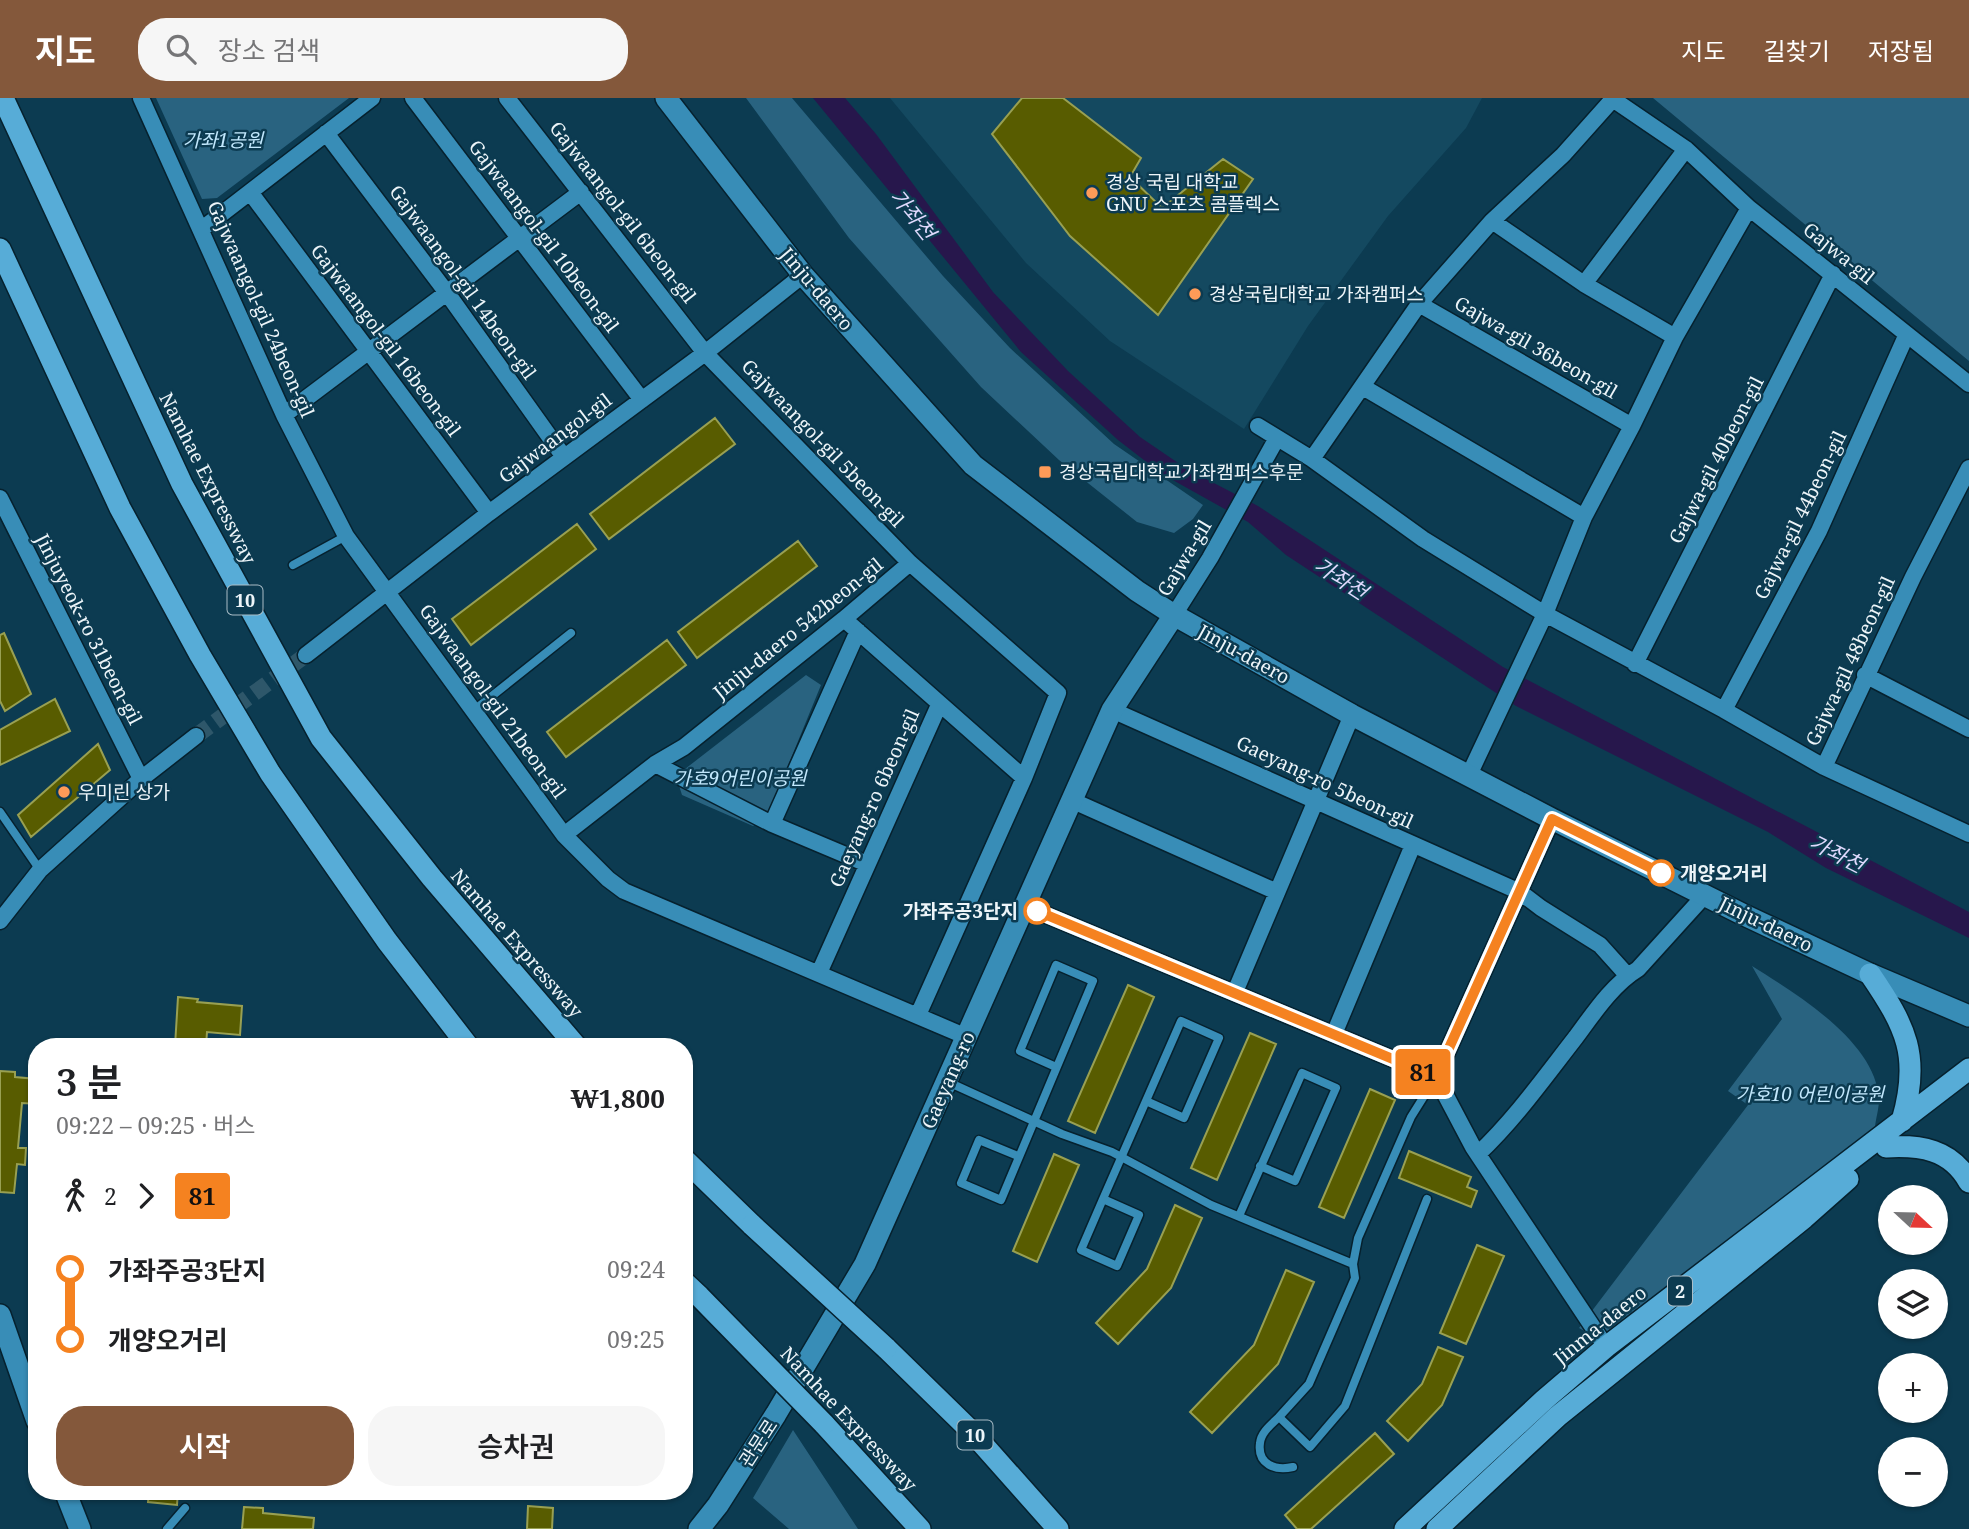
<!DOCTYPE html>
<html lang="ko">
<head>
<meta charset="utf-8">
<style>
	:root { --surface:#fff; --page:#f6f6f6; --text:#202124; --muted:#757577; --accent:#84583b }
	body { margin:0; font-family:"Noto Serif","Noto Sans KR",serif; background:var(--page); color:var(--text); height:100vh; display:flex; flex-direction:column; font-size:26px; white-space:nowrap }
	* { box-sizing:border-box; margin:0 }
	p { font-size:23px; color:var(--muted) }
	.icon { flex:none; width:38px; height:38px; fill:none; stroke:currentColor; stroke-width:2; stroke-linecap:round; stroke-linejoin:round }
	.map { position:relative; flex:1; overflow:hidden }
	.sheet { position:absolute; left:28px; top:940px; width:665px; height:462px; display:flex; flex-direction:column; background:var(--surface); border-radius:28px; box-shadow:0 2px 5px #0004 }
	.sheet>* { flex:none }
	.badge { padding:0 14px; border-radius:5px; font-size:24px; line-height:46px }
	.needle { width:46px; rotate:112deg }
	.tools { position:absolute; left:1878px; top:1087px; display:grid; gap:14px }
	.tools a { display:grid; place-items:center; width:70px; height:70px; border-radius:50%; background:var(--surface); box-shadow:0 2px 5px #0004; font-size:35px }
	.map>.badge { position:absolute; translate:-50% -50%; box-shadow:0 0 0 4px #fff }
	.legs { display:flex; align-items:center; gap:10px; height:77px; padding:0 28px; font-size:23px }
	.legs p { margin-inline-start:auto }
	.headline { display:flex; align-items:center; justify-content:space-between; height:119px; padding:0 28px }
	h1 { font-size:38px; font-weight:600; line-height:52px }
	.cta { display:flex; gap:14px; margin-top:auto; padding:14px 28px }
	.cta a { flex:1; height:80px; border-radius:28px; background:var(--accent); color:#fff; font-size:28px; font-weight:600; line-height:80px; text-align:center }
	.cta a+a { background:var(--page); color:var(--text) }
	ul { padding:0 28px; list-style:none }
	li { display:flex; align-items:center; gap:24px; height:70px; font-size:26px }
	li i { display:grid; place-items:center; width:10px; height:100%; margin:0 9px; background:currentColor }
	li i::after { content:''; width:18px; height:18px; margin:-9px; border:5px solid; border-radius:50%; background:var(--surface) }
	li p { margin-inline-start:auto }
	li:first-child i { background:linear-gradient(#0000 50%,currentColor 0) }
	li:last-child i { background:linear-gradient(currentColor 50%,#0000 0) }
	header { display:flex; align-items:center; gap:42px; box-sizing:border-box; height:98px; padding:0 35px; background:var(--accent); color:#fff }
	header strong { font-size:33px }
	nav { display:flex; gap:38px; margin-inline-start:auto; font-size:24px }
	.search { width:490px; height:63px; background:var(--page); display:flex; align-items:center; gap:18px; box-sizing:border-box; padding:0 24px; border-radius:28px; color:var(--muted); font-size:26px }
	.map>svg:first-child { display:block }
	.built { fill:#144960 }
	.green { fill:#296380 }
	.water { fill:#27174c }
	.building { fill:#585c00; stroke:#99a052; stroke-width:2 }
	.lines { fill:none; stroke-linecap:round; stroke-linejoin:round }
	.street-tunnel { stroke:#2e576a; stroke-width:16; stroke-dasharray:16 8; stroke-linecap:butt }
	.lane-casing { stroke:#06212e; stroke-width:11 }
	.street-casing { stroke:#06212e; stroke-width:19 }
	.secondary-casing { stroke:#06212e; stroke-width:24 }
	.highway-casing { stroke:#06212e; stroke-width:24 }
	.lane { stroke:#388db7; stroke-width:8 }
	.street { stroke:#388db7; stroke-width:16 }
	.secondary { stroke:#388db7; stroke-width:21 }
	.highway { stroke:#57acd7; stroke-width:21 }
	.highway-bridge-casing { stroke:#06212e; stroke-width:24; stroke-linecap:butt }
	.highway-bridge { stroke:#57acd7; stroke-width:21 }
	.line-1-casing { stroke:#fff; stroke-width:16 }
	.line-1 { stroke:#f58220; stroke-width:10 }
	.poi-dot { fill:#fe9b58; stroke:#0c3b51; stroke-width:2.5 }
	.stop-1-dot { fill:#fff; stroke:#f58220; stroke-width:3.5 }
	.labels { text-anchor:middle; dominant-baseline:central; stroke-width:5; stroke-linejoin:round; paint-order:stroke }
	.shield { fill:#0c3b51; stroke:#aabdc7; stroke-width:2 }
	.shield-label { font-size:18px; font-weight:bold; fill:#edf5f9 }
	.park-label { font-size:19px; font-style:italic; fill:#c2e8fd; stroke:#0c3b51 }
	.poi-label { font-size:19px; fill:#edf5f9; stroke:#0c3b51; text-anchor:start }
	.street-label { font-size:19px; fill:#edf5f9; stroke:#0c3b51 }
	.stop-label { font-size:19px; font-weight:bold; fill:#edf5f9; stroke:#0c3b51; text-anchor:start }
	.water-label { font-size:21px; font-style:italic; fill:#dfd9fd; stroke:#0c3b51 }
</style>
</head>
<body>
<header>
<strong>지도</strong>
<div class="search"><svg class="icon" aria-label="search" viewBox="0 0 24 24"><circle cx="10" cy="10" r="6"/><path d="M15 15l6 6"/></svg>장소 검색</div>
<nav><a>지도</a><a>길찾기</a><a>저장됨</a></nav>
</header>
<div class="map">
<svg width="1969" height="1431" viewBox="0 0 1969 1431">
	<rect width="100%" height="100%" fill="#0c3b51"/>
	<path class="built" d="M890,0H1482L1466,30L1388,118L1308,228L1244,331L1110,243L1026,165Z"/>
	<path class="green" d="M156,0H349L217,100L202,101Z
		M746,0H792L943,178L1010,250L1114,346L1203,407L1193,421L1174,435L1137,424L1059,362L981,289L849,140Z
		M1653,0H1969V263Z
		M806,577L821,587L767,719L753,728L682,697L676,678Z
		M1752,868C1795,895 1877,944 1879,1002C1879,1010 1876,1020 1875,1029L1599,1241L1579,1230L1748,1007L1728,993L1782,921Z
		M793,1332L858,1431H789L753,1400Z"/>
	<path class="water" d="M813,0H845L876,36L993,194L1068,273L1140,339L1187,371L1258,408L1503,569L1969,814V840L1826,770L1768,734L1516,608L1286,457L1248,424L1162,376L1118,342L1021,254Z"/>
	<path class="building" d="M1022,0H1063L1141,60L1130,79L1162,110L1223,61L1253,81L1158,217L1070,138L992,36Z
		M715,320L735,346L609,441L590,416Z
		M577,426L596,451L471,547L452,521Z
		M798,443L817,468L697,560L678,534Z
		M4,535L31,596L5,613L0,603V537Z
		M667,542L686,567L566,659L547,634Z
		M55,601L70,633L0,667V632Z
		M98,646L110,672L31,739L18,717Z
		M1128,887L1154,899L1095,1035L1068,1023Z
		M178,899L198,901L197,904L242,908L240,937L207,934L206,948H175Z
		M1250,935L1276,946L1217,1082L1191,1070Z
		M0,973L15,974V979L37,981V1006L22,1005L18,1050H26L25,1067L17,1066L14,1095L0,1094Z
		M1370,991L1395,1002L1344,1120L1319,1109Z
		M1409,1053L1471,1079L1467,1089L1477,1093L1471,1109L1399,1080Z
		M1054,1056L1079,1067L1037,1164L1013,1153Z
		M1175,1107L1202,1120L1171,1190L1118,1246L1096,1225L1147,1171Z
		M1477,1147L1504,1158L1466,1246L1440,1235Z
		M1286,1172L1314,1184L1278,1266L1212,1335L1190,1314L1254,1247Z
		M1438,1249L1463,1259L1442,1307L1408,1343L1387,1323L1422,1286Z
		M1375,1335L1394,1356L1311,1431H1297L1285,1417Z
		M149,1393H178L177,1407L148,1404Z
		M446,1393H476L475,1399L446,1397Z
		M528,1408L553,1410L552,1431H527Z
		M244,1409L263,1410V1415L314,1420L313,1431H242Z"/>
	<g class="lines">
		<path class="street-tunnel" d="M196,638L306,557"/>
		<defs>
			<path id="lane" d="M293,467L346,438
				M473,613L571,535
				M0,714L40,772
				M948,984L1062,1036L1112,1054L1211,1107L1353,1166L1355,1180L1309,1286L1279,1319L1310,1349L1345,1308L1427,1101
				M1018,1058L979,1042L961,1085L1001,1102L1093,883L1056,867L1020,953L1056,969
				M1103,1101C1129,1042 1155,982 1181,923L1219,940L1184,1020L1146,1003
				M1103,1101L1139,1117L1117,1168L1081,1152Z
				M1239,1118L1302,975L1336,990L1295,1083L1260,1068
				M1353,1166L1358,1140L1411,1019L1436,979
				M1279,1319C1272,1326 1261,1334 1260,1345C1257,1367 1276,1373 1293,1369
				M167,1431L185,1410"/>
			<path id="street" d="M141,0L284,317L346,438L564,737L608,781L624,793L967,939
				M413,0L642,302
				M507,0L705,255L910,465L1058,595L1024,680L918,917
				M1611,0L1686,51L1749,110L1969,286
				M326,35L447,195L564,359
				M250,94L489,415
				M1492,123L1584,186L1686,51
				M202,131L372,0
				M1584,186L1675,239
				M1419,206L1632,328
				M1363,289L1584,419
				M284,317L581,94
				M1258,328L1312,361L1423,441L1545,516L1724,612L1824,669L1969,736
				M1312,361L1419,206L1492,123L1563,57L1613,1
				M0,400L141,681
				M1174,517L1210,460L1277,340
				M844,521L1024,680
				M306,557L489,415L705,255L803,177
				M1635,566L1833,176
				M1865,577L1969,631
				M1112,612L1520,794L1541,810L1600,847L1627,877
				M1724,612L1819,433L1906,238
				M655,666L772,726L867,766
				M1824,669L1913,479L1969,370
				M1469,677L1545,516L1584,419L1632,328L1675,239L1749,110
				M1071,702L1277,794
				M772,726L858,533
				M564,737L655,666L684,649L844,521L910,465
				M1025,808L1436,979
				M0,823L40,772L141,681L196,638
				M819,875L939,607
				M1235,894L1352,617
				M1334,936L1413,747
				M1436,979L1473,1049L1606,1249
				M1436,979L1552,721
				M1478,1056C1515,1021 1544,980 1576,939C1593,916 1613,886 1638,871L1705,797"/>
			<path id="secondary" d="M666,0L803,177L973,367L1137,493L1174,517L1352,617L1552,721L1742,816L1870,876L1969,918
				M0,1217L37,1323
				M65,1393L80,1431
				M699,1431L718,1407L776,1316L865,1166L1112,612L1174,517"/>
			<path id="highway" d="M3,0L182,386L321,640L432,780L576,948
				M0,151L120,410L200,557L270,675L387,843L468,948
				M1870,876C1906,929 1921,958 1902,1023
				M1886,1049C1920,1047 1951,1051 1969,1084
				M684,1061L752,1127
				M684,1184L699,1198
				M886,1250L971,1333L1058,1431
				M824,1326L920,1431
				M1405,1431L1544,1302L1606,1249L1969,971
				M1437,1431L1558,1318L1804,1120L1848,1081"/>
		</defs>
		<use href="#lane" class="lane-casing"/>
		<use href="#street" class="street-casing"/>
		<use href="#secondary" class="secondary-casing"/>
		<use href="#highway" class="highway-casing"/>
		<use href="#lane" class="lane"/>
		<use href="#street" class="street"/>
		<use href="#secondary" class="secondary"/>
		<use href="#highway" class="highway"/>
		<defs>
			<path id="highway-bridge" d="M752,1127L886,1250
				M699,1198L824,1326"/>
		</defs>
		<use href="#highway-bridge" class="highway-bridge-casing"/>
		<use href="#highway-bridge" class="highway-bridge"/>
	</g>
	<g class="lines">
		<defs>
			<path id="line-1" d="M1037,813L1436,979L1552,721L1661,775"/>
		</defs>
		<use href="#line-1" class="line-1-casing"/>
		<use href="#line-1" class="line-1"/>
	</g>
	<g class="poi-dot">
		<circle cx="1092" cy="95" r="7"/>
		<circle cx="1195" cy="196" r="7"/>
		<rect x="1038" y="367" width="14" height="14" rx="3.5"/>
		<circle cx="64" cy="694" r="7"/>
	</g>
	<g class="stop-1-dot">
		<circle cx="1661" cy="775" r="12"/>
		<circle cx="1037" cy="813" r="12"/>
	</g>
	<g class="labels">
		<g class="shield">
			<rect x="227.5" y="487.5" width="35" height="29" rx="5"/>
			<rect x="1668" y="1178.5" width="24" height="29" rx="5"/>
			<rect x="957.5" y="1322.5" width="35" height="29" rx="5"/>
		</g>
		<g class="shield-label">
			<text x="245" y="502">10</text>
			<text x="1680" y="1193">2</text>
			<text x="975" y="1337">10</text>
		</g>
		<g class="park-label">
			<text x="223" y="42">가좌1공원</text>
			<text x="740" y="680">가호9어린이공원</text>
			<text x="1810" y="996">가호10 어린이공원</text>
		</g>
		<g class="poi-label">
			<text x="1106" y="84">경상 국립 대학교<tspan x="1106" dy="22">GNU 스포츠 콤플렉스</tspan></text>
			<text x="1209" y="196">경상국립대학교 가좌캠퍼스</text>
			<text x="1059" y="374">경상국립대학교가좌캠퍼스후문</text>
			<text x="78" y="694">우미린 상가</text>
		</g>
		<g class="street-label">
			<text transform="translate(623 114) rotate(52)">Gajwaangol-gil 6beon-gil</text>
			<text transform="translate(544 138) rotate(53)">Gajwaangol-gil 10beon-gil</text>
			<text transform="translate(1839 155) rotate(39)">Gajwa-gil</text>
			<text transform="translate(463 184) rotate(54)">Gajwaangol-gil 14beon-gil</text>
			<text transform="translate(817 191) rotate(50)">Jinju-daero</text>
			<text transform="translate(261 211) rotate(66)">Gajwaangol-gil 24beon-gil</text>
			<text transform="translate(386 242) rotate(53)">Gajwaangol-gil 16beon-gil</text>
			<text transform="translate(1536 249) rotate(30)">Gajwa-gil 36beon-gil</text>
			<text transform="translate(555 340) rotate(-37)">Gajwaangol-gil</text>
			<text transform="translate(823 345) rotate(46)">Gajwaangol-gil 5beon-gil</text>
			<text transform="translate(1716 362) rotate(-63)">Gajwa-gil 40beon-gil</text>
			<text transform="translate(208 380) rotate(63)">Namhae Expressway</text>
			<text transform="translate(1800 417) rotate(-64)">Gajwa-gil 44beon-gil</text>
			<text transform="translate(1184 460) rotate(-59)">Gajwa-gil</text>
			<text transform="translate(798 530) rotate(-39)">Jinju-daero 542beon-gil</text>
			<text transform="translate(89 531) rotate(63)">Jinjuyeok-ro 31beon-gil</text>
			<text transform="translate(1244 556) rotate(29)">Jinju-daero</text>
			<text transform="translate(1850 563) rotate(-65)">Gajwa-gil 48beon-gil</text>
			<text transform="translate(493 603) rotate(54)">Gajwaangol-gil 21beon-gil</text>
			<text transform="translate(1325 684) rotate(25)">Gaeyang-ro 5beon-gil</text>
			<text transform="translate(874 700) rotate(-66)">Gaeyang-ro 6beon-gil</text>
			<text transform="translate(1766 826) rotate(26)">Jinju-daero</text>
			<text transform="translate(517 845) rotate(49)">Namhae Expressway</text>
			<text transform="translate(948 982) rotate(-66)">Gaeyang-ro</text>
			<text transform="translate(1600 1227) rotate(-39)">Jinma-daero</text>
			<text transform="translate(849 1321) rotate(47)">Namhae Expressway</text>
			<text transform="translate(758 1345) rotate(-57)">관문로</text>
		</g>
		<g class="stop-label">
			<text x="1680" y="775">개양오거리</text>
			<text x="1018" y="813" text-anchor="end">가좌주공3단지</text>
		</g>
		<g class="water-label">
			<text transform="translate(913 116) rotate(51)">가좌천</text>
			<text transform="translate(1341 480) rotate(33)">가좌천</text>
			<text transform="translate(1837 755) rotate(27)">가좌천</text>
		</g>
	</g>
</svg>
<div class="tools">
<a><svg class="needle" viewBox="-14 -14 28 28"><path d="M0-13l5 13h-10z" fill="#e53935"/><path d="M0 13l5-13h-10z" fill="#757577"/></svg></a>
<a><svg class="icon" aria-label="layers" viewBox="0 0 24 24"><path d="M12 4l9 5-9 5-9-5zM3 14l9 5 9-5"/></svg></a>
<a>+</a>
<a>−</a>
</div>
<b class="badge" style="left:1423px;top:974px;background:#f58220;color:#111">81</b>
<section class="sheet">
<div class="headline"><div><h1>3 분</h1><p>09:22 – 09:25 · 버스</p></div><b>₩1,800</b></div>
<div class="legs"><svg class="icon" aria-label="walk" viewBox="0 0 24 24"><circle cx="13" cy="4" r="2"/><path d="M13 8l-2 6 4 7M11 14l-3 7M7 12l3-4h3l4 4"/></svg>2<svg class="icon" aria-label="forward" viewBox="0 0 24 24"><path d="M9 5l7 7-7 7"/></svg><b class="badge" style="background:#f58220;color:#111">81</b></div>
<ul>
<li><i style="color:#f58220"></i><b>가좌주공3단지</b><p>09:24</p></li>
<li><i style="color:#f58220"></i><b>개양오거리</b><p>09:25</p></li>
</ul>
<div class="cta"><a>시작</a><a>승차권</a></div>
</section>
</div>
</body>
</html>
